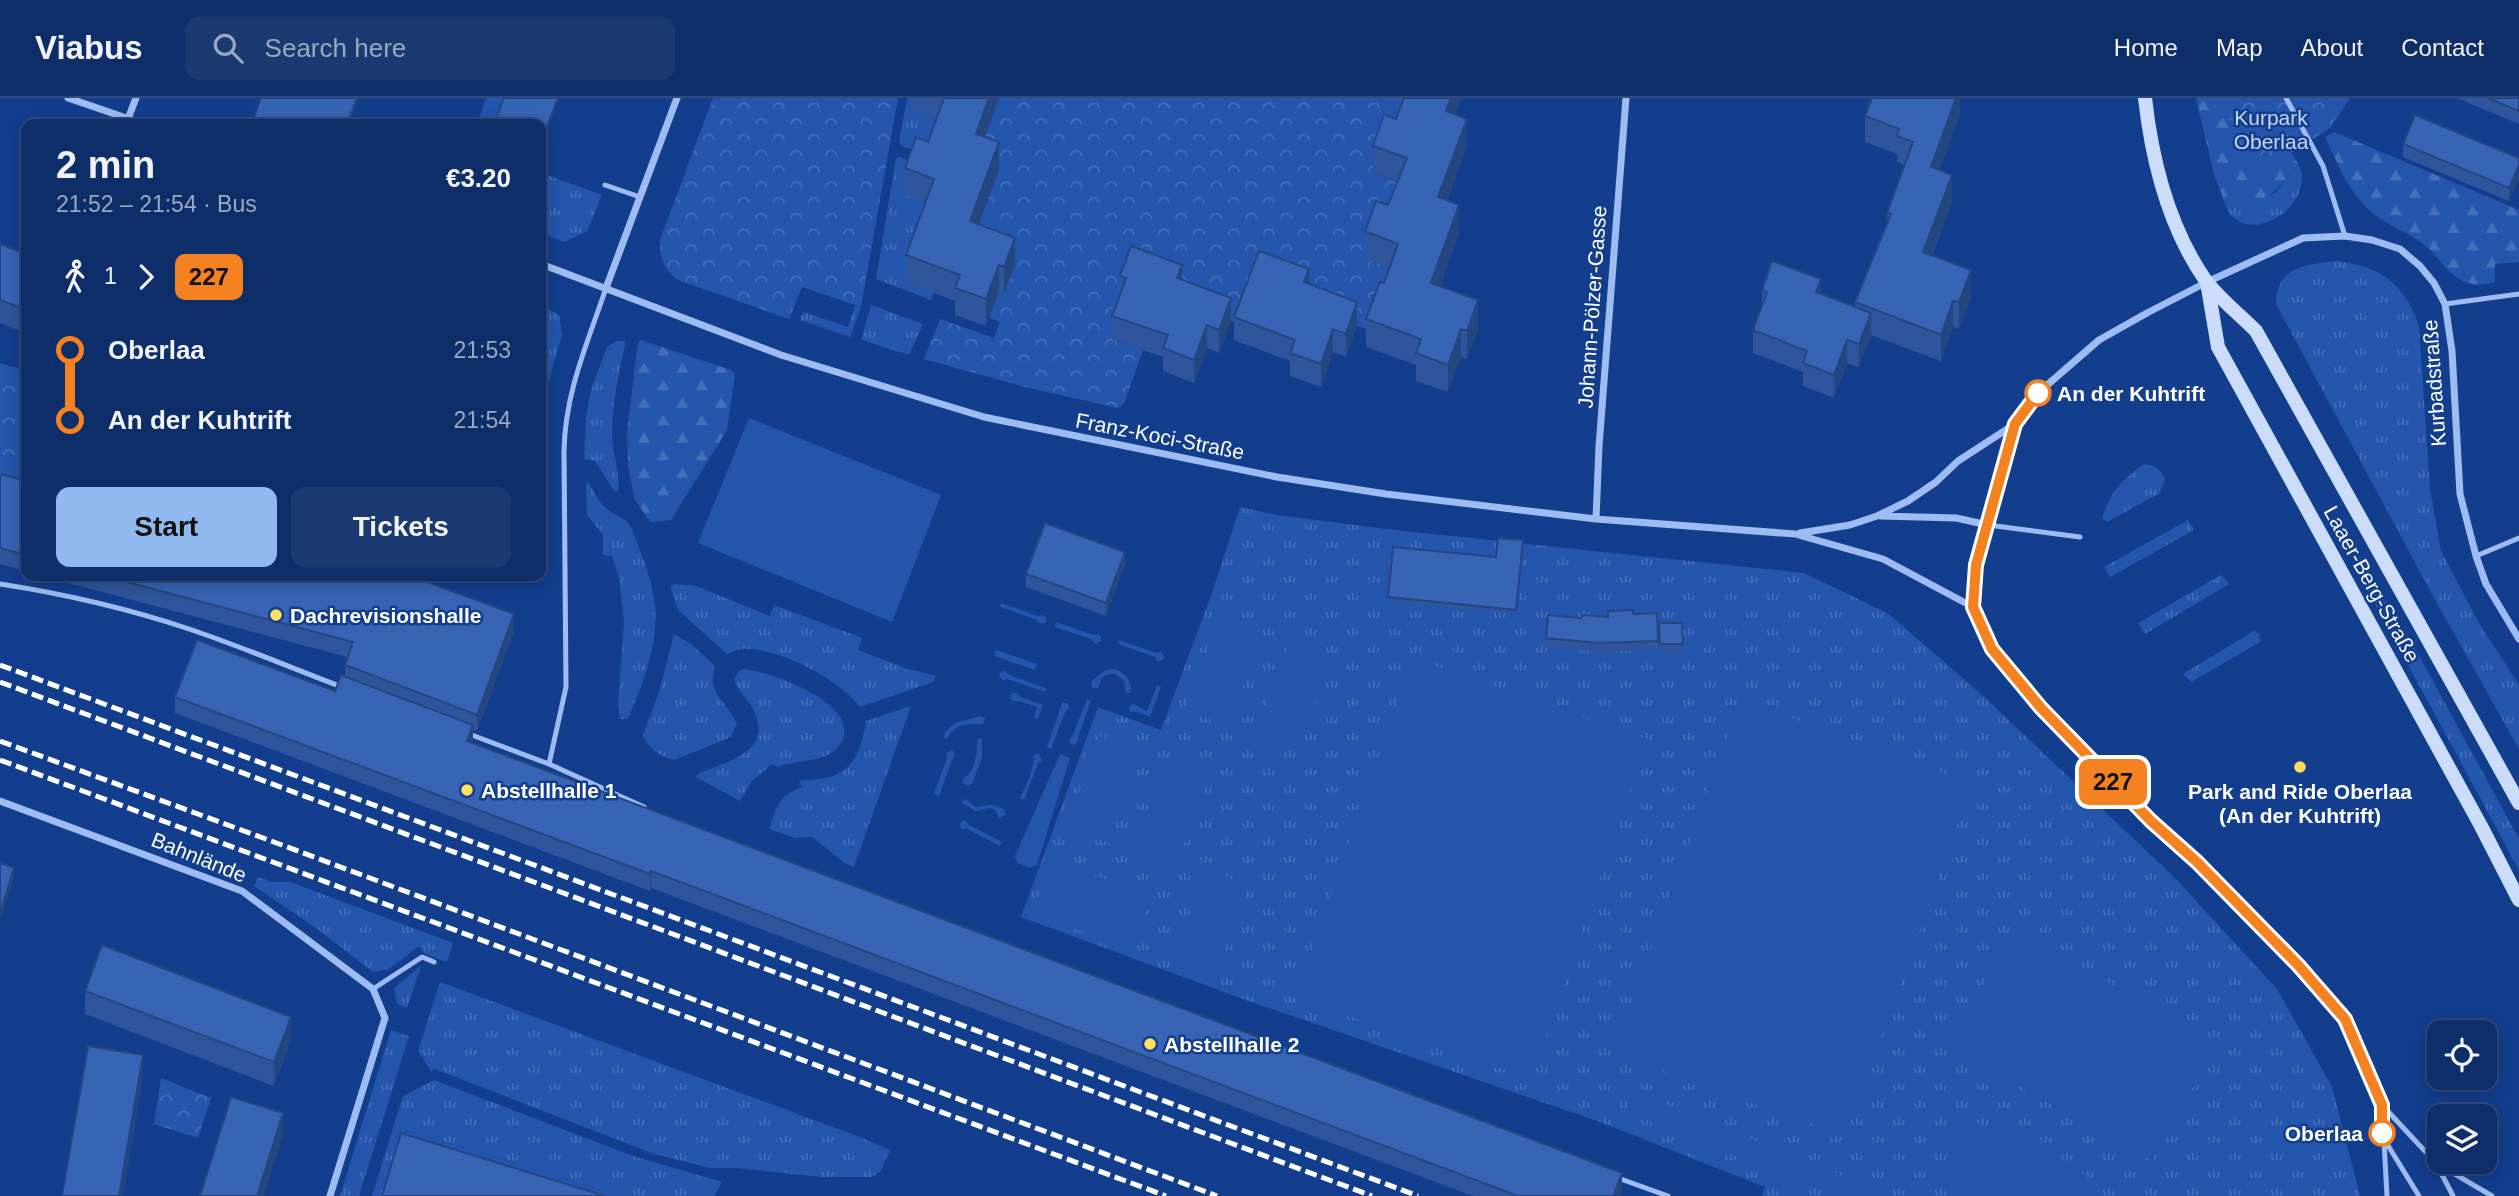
<!DOCTYPE html>
<html lang="en">
<head>
<meta charset="utf-8">
<style>
	:root { --surface:#0e2e6a; --page:#1c3a72; --text:#f1f3f6; --muted:#9ba8c1; --line:#2e4a7e; --accent:#90b9f0 }
	body { margin:0; font-family:Helvetica,sans-serif; background:var(--page); color:var(--text); height:100vh; display:flex; flex-direction:column; font-size:26px; white-space:nowrap }
	* { box-sizing:border-box; margin:0 }
	p { font-size:23px; color:var(--muted) }
	.icon { flex:none; width:38px; height:38px; fill:none; stroke:currentColor; stroke-width:2; stroke-linecap:round; stroke-linejoin:round }
	.map { position:relative; flex:1; overflow:hidden }
	.sheet { position:absolute; left:21px; top:21px; width:525px; height:462px; display:flex; flex-direction:column; background:var(--surface); border-radius:14px; box-shadow:0 4px 18px #0003,0 0 0 2px var(--line) }
	.sheet>* { flex:none }
	.badge { padding:0 14px; border-radius:10px; font-size:24px; line-height:46px }
	.controls { position:absolute; left:2427px; top:922px; display:grid; gap:14px }
	.controls a { display:grid; place-items:center; width:70px; height:70px; border-radius:14px; background:var(--surface); box-shadow:0 4px 18px #0003,0 0 0 2px var(--line); font-size:35px }
	.map>.badge { position:absolute; translate:-50% -50%; box-shadow:0 0 0 4px #fff }
	.legs { display:flex; align-items:center; gap:10px; height:77px; padding:0 35px; font-size:23px }
	.legs p { margin-inline-start:auto }
	.headline { display:flex; align-items:center; justify-content:space-between; height:119px; padding:0 35px }
	h1 { font-size:38px; font-weight:700; line-height:52px }
	.button { display:flex; gap:14px; margin-top:auto; padding:14px 35px }
	.button a { flex:1; height:80px; border-radius:14px; background:var(--accent); color:#111; font-size:28px; font-weight:700; line-height:80px; text-align:center }
	.button a+a { background:var(--page); color:var(--text) }
	ul { padding:0 35px; list-style:none }
	li { display:flex; align-items:center; gap:24px; height:70px; font-size:26px }
	li i { display:grid; place-items:center; width:10px; height:100%; margin:0 9px; background:currentColor }
	li i::after { content:''; width:18px; height:18px; margin:-9px; border:5px solid; border-radius:50%; background:var(--surface) }
	li p { margin-inline-start:auto }
	li:first-child i { background:linear-gradient(#0000 50%,currentColor 0) }
	li:last-child i { background:linear-gradient(currentColor 50%,#0000 0) }
	header { display:flex; align-items:center; gap:42px; box-sizing:border-box; height:98px; padding:0 35px; background:var(--surface); border-bottom:2px solid var(--line) }
	header strong { font-size:33px }
	nav { display:flex; gap:38px; margin-inline-start:auto; font-size:24px }
	.search { width:490px; height:63px; background:var(--page); display:flex; align-items:center; gap:18px; box-sizing:border-box; padding:0 24px; border-radius:14px; color:var(--muted); font-size:26px }
	.map>svg:first-child { display:block }
	.grass { fill:url(#grass-tufts) }
	.forest { fill:url(#forest-firs) }
	.park { fill:url(#park-crowns) }
	.garden { fill:#2556ad }
	.lines { fill:none; stroke-linecap:round; stroke-linejoin:round }
	.service { stroke:#9ebcf1; stroke-width:5 }
	.minor { stroke:#9ebcf1; stroke-width:7 }
	.secondary { stroke:#ccdcfb; stroke-width:14 }
	.rail { stroke:#fff; stroke-width:5; stroke-dasharray:12 5; stroke-linecap:butt }
	.wall { fill:#2f569c }
	.shaded-wall { fill:#26467f }
	.building { fill:#3764b5; stroke:#26467f; stroke-width:2 }
	.line-1-casing { stroke:#fff; stroke-width:16 }
	.line-1 { stroke:#f58220; stroke-width:10 }
	.stop-1-dot { fill:#fff; stroke:#f58220; stroke-width:3.5 }
	.poi-dot { fill:#ffdf5d; stroke:#133e8e; stroke-width:2.5 }
	.labels { text-anchor:middle; dominant-baseline:central; stroke-width:5; stroke-linejoin:round; paint-order:stroke }
	.park-label { font-size:21px; fill:#c4d9fc; stroke:#133e8e }
	.street-label { font-size:21px; fill:#fff; stroke:#133e8e }
	.stop-label { font-size:21px; font-weight:bold; fill:#fff; stroke:#133e8e; text-anchor:start }
	.poi-label { font-size:21px; font-weight:bold; fill:#fff; stroke:#133e8e; text-anchor:start }
</style>
</head>
<body>
<header>
<strong>Viabus</strong>
<div class="search"><svg class="icon" aria-label="search" viewBox="0 0 24 24"><circle cx="10" cy="10" r="6"/><path d="M15 15l6 6"/></svg>Search here</div>
<nav><a>Home</a><a>Map</a><a>About</a><a>Contact</a></nav>
</header>
<div class="map">
<svg width="2519" height="1098" viewBox="0 0 2519 1098">
	<defs>
		<pattern id="grass-tufts" width="24" height="20" patternUnits="userSpaceOnUse" patternTransform="scale(1.75)"><rect width="24" height="20" fill="#2556ad"/><path d="M3 7l-1-3M5 7V3M7 7l1-3M15 17l-1-3M17 17v-4M19 17l1-3" fill="none" stroke="#466fb9"/></pattern>
		<pattern id="forest-firs" width="22" height="20" patternUnits="userSpaceOnUse" patternTransform="scale(1.75)"><rect width="22" height="20" fill="#2556ad"/><path d="M5 1l3.5 6h-7zM16 11l3.5 6h-7z" fill="#466fb9"/></pattern>
		<pattern id="park-crowns" width="20" height="18" patternUnits="userSpaceOnUse" patternTransform="scale(1.75)"><rect width="20" height="18" fill="#2556ad"/><path d="M2 6a3 3 0 1 1 6 0M12 15a3 3 0 1 1 6 0" fill="none" stroke="#466fb9"/></pattern>
	</defs>
	<rect width="100%" height="100%" fill="#133e8e"/>
	<path class="grass" d="M486,0H506L496,26H477Z
		M907,0H916L947,24L932,59L902,48L899,44Z
		M900,59L916,66L939,110L934,195L931,202L876,181L896,60Z
		M2299,67C2315,103 2260,144 2233,119C2228,115 2225,106 2223,100L2233,96L2248,106L2275,95Z
		M541,75L602,97L587,133L564,144L541,135Z
		M2336,163C2380,168 2406,186 2419,229L2430,391L2441,453L2480,527L2519,587V651L2433,498L2276,206C2276,169 2307,166 2336,163Z
		M871,207L923,226L909,257L861,242Z
		M855,208L861,209L850,239L800,222L803,214L848,229Z
		M545,209L559,217L562,237L541,309V222Z
		M616,243H626C619,274 612,306 612,337C612,354 621,379 618,393H614L595,363L584,361L586,319L591,292L607,249Z
		M2144,366C2156,368 2160,371 2165,381L2160,395L2107,424L2102,420C2109,396 2123,380 2144,366Z
		M586,382C594,390 597,404 607,411C616,419 623,417 631,429C640,452 650,476 654,501C661,540 643,586 628,621H620L618,607L624,523L619,480L612,458L603,457V437L587,417Z
		M1240,409L1277,417L1394,432L1804,475L1889,516L1981,596L2174,779L2277,891L2332,989L2360,1098H1762L1765,1089L1600,1024L1243,901L1021,819L1098,609L1161,632L1213,492Z
		M2188,422L2194,432L2110,479L2104,469Z
		M2359,463L2416,552L2519,741V772L2353,465Z
		M2221,477L2229,486L2145,536L2138,525Z
		M675,486L696,488L770,518L774,507L862,540L858,552L905,570L936,578L933,584L860,609C839,581 783,552 748,551C740,550 734,553 727,556L678,512L670,488Z
		M2254,533L2260,537V544L2191,584L2183,576Z
		M674,536L691,546L715,568C706,598 727,602 737,626L731,639L674,662C660,658 648,651 643,637L659,594Z
		M743,571C772,573 876,611 835,652C823,664 795,662 778,669L772,666L752,683L740,703L696,679L699,675C725,665 772,654 755,615C750,602 738,595 734,582L738,574Z
		M911,608L854,769L846,766L812,739L795,740L769,731C777,707 778,699 802,689L799,683C810,681 822,682 833,678C856,670 863,645 866,623Z
		M258,779L271,784H290L453,845L447,864L425,856L419,848L389,871L373,874L316,830L254,788Z
		M421,868L407,910L397,906L394,890Z
		M440,884L860,1039L890,1052L880,1074L871,1079H822L737,1070H710L654,1056L435,971L431,973L418,953Z
		M391,932L409,938L359,1098H340Z
		M434,982L633,1058L722,1084L714,1098H620L407,1032L385,1098H372L403,998Z"/>
	<path class="forest" d="M2196,0H2271L2292,56L2299,67C2283,85 2272,101 2248,106L2233,96L2223,100L2213,73Z
		M2334,34L2519,112V164L2495,166V184C2484,187 2473,188 2463,183C2449,177 2440,161 2428,150C2409,133 2383,127 2366,109C2346,89 2337,63 2325,39Z
		M641,242L731,272L735,276L727,332L671,422L650,424L634,400L628,366L627,334L638,244Z"/>
	<path class="park" d="M713,0H898L861,209L802,189L789,221L678,182C663,172 660,159 660,142Z
		M999,0H1408L1373,75L1409,89L1365,160L1401,175L1372,233L1315,212L1245,228L1188,207L1112,241L1143,252L1124,306L1118,310L1025,289L924,261L940,221L994,240L1000,224L989,220L999,194L976,134L999,71L982,47Z
		M2222,0H2350L2330,30L2259,76L2226,17Z
		M0,265L26,273V399L0,392Z
		M541,364H546L545,411L541,424Z
		M161,980L211,1000L198,1040L154,1026Z"/>
	<path class="garden" d="M749,320L941,397L892,524L698,445Z
		M1001,505L1038,518L1043,517L1046,519V524L1040,526L1037,522L1000,509Z
		M1220,521L1262,537L1228,628L1186,612Z
		M1056,524L1093,537L1098,536L1101,539V543L1095,546L1091,541L1055,529Z
		M1119,542L1157,555L1161,554L1164,557V561L1158,564L1155,559L1118,546Z
		M1289,547L1331,563L1297,654L1255,638Z
		M996,552L1037,566L1035,572L994,558Z
		M1413,560L1648,641L1531,981L1295,900Z
		M1115,571C1127,576 1131,582 1131,595H1126L1124,583L1115,576C1099,576 1103,581 1098,590H1092L1091,584L1105,572Z
		M1005,573L1009,577L1046,590L1045,594L1007,581L1003,583L999,577L1001,574Z
		M1157,587L1161,589L1150,619L1137,614H1130L1129,609L1133,606L1147,613Z
		M1012,595H1017L1020,599L1043,607L1038,621L1034,619L1037,609L1019,603H1012L1010,599Z
		M1087,601L1091,603L1078,639V644L1073,647L1069,644L1070,640L1073,637Z
		M1740,602L1972,685L1846,1038L1613,955Z
		M1062,605H1068L1069,610L1065,614L1051,651L1047,649Z
		M979,618L985,620L983,626C968,626 956,624 947,641L943,639C953,619 964,625 979,618Z
		M1100,639L1143,655L1109,745L1066,730Z
		M977,641H982V660L972,686L966,688L963,685V681C976,672 977,657 977,641Z
		M952,652L955,657L952,662L939,698L934,696L947,660L946,655Z
		M1039,655L1042,663L1038,665L1024,702L1020,700C1026,688 1035,670 1033,658Z
		M1060,656L1070,660L1037,767L1030,770L1017,765L1015,758Z
		M1167,664L1209,679L1175,770L1133,754Z
		M965,701L976,709L992,707L1004,711L1005,717L999,720L996,713L990,710L975,713L961,704Z
		M965,722L969,727L1002,744L1000,748L967,731H961L960,725Z
		M1051,762L1151,798L1131,851L1032,815Z
		M1208,772L1249,787L1215,877L1174,862Z
		M2015,831L2217,947L2151,1063L1948,948Z
		M1634,993L1893,1098H1835L1626,1014Z
		M1955,1014L2009,1040L2016,1027L2038,1037L2032,1051L2088,1078L2074,1098H1970C1945,1070 1946,1049 1955,1014Z
		M407,1032L620,1098H563L401,1048Z"/>
	<g class="lines">
		<path class="service" d="M2286,0L2323,68L2345,138
			M605,87L640,99
			M2445,206L2519,196
			M1988,427L2080,439
			M2476,458L2519,440
			M0,486C65,496 130,511 192,532C242,549 292,570 342,589
			M1973,509L1991,551L2041,610L2151,723L2197,764L2298,867L2345,921L2382,1007L2436,1065L2492,1098
			M469,636L549,666L644,709
			M549,666L566,589L564,353C565,294 588,244 606,190
			M373,891L422,859L434,864
			M2382,1007L2387,1098
			M2384,1041L2419,1098
			M2436,1065L2453,1098
			M1618,1080L1668,1098"/>
		<path class="minor" d="M68,0L144,26
			M128,21L136,0
			M541,166L781,257L984,319L1277,379L1386,396L1596,421L1795,436L1883,461L1973,509L1976,467L1981,447L1988,427L2015,326
			M606,190L677,0
			M1881,418L1956,420L1988,427
			M1596,421L1599,348L1626,0
			M1800,435L1850,427L1877,418L1908,403L1936,384L1958,363L2015,326L2038,295L2099,242L2147,215L2207,184L2303,140L2345,138L2372,142L2400,151L2420,168L2434,185L2445,206L2452,253L2460,396L2476,458L2486,486L2519,541
			M0,703L242,793L373,891L385,920L330,1098"/>
		<path class="secondary" d="M2145,0C2152,63 2169,130 2206,183C2220,201 2240,217 2256,233L2519,705
			M2207,184L2218,249L2481,728L2519,802"/>
		<path class="rail" d="M0,567L1418,1098
			M0,584L1372,1098
			M0,643L282,747L1217,1098
			M0,662L1166,1098"/>
	</g>
	<path class="wall" d="M912,0H999L985,39L999,71L978,126L1015,167L1004,196L999,194L986,228L955,217V203L906,184V157L925,105L905,97V70L928,44L936,20L912,11Z
		M1461,0L1455,16L1467,48L1447,103L1459,135L1440,188L1478,230L1467,261L1461,259L1448,294L1416,283V267L1366,249V221L1384,185L1389,170L1365,161V133L1388,107L1397,84L1373,75V48L1396,21Z
		M1960,0V17L1939,72L1952,104L1932,158L1971,199L1959,231L1953,229L1941,263L1871,237L1859,269L1847,265L1834,300L1803,288V274L1753,255V232L1762,208V192L1821,196L1855,209V204L1887,126V115L1904,67L1897,64V56L1865,44V18Z
		M2457,0H2519V26Z
		M2403,46L2519,60V80L2509,103L2403,59Z
		M0,146L26,156V235L0,225Z
		M1120,178L1182,182L1231,223L1219,255L1207,250L1194,285L1163,273V259L1112,241V218L1120,196Z
		M1309,186L1357,227L1346,259L1333,254L1321,289L1290,278V263L1234,242V219Z
		M0,376L26,383V473L0,466Z
		M1523,447L1516,516L1388,503V499L1496,459Z
		M1125,467L1106,518L1026,489V476Z
		M42,478H411L514,533L477,633L473,632V645L1622,1092L1620,1098H1473L651,790L650,793L175,615V599L335,593L345,578V567L347,559Z
		M1657,515L1658,552L1597,554L1546,549V540L1581,520L1608,519L1633,516Z
		M1659,525H1682L1683,555H1660Z
		M85,893L291,942L274,988L85,916Z"/>
	<path class="shaded-wall" d="M357,0H359L349,26H347Z
		M558,0H559L541,48V44Z
		M989,0H999L976,62V36Z
		M1451,0H1461L1446,41V13Z
		M1956,0H1960V17L1931,95V69Z
		M1467,21V48L1438,127V99Z
		M999,44V71L970,150V123Z
		M2519,67V80L2509,103V90Z
		M1952,77V104L1923,180V154Z
		M1459,107V135L1431,212V185Z
		M1015,140V167L1004,196V169Z
		M999,167V194L986,228V201Z
		M1182,167V190L1177,180Z
		M1309,171V194L1304,184Z
		M1971,172V199L1959,231V204Z
		M1821,181V204L1816,194Z
		M1231,200V223L1219,255V232Z
		M1478,202V230L1467,261V233Z
		M1953,203V229L1941,263V237Z
		M1357,204V227L1346,259V236Z
		M1871,215V238L1859,269V246Z
		M1207,227V250L1194,285V262Z
		M1333,231V254L1321,289V266Z
		M1461,231V259L1448,294V267Z
		M1847,242V265L1834,300V277Z
		M1125,454V467L1106,518V505Z
		M514,516V533L477,633V617Z
		M473,627V643L467,659V643Z
		M14,770V778L0,824V815Z
		M651,773V790L650,793V776Z
		M291,919V942L274,988V964Z
		M143,957V980L123,1098H119Z
		M283,1015V1038L264,1098H257Z
		M1622,1075V1092L1620,1098H1613Z"/>
	<path class="building" d="M261,0H357L347,26H260L252,24Z
		M504,0H558L541,44V26H494Z
		M944,0H989L976,36L999,44L970,123L1015,140L1004,169L999,167L986,201L955,190L960,177L906,157L934,81L905,70L916,39L928,44Z
		M1404,0H1451L1446,13L1467,21L1438,99L1459,107L1431,185L1478,202L1467,233L1461,231L1448,267L1416,255L1421,241L1366,221L1380,184L1384,185L1398,146L1365,133L1376,103L1388,107L1407,60L1373,48L1384,16L1396,21Z
		M1872,0H1956L1931,69L1952,77L1923,154L1971,172L1959,204L1953,203L1941,237L1855,204L1891,116L1887,115L1913,44L1897,38L1899,31L1865,18Z
		M2488,0H2519V13Z
		M2415,17L2519,60V67L2509,90L2403,46Z
		M0,146L26,156V212L0,202Z
		M1131,148L1182,167L1177,180L1231,200L1219,232L1207,227L1194,262L1163,250L1168,237L1112,218L1126,180L1120,178Z
		M1259,153L1309,171L1304,184L1357,204L1346,236L1333,231L1321,266L1290,255L1295,242L1234,219Z
		M1772,163L1821,181L1816,194L1871,215L1859,246L1847,242L1834,277L1803,265L1807,253L1753,232L1767,194L1762,192Z
		M0,376L26,383V457L0,450Z
		M1045,425L1125,454L1106,505L1026,476Z
		M1498,440L1523,442L1516,512L1388,499L1393,449L1496,459Z
		M104,478H411L514,516L477,617L345,567L353,544Z
		M1633,512V516L1657,515L1658,543L1597,545L1546,540L1548,517L1581,520L1583,517L1608,519V513Z
		M1659,525H1682L1683,546H1660Z
		M197,542L335,593L341,577L473,627L467,643L1622,1075L1613,1098H1518L651,773L650,776L175,599Z
		M0,765L14,770L0,815Z
		M102,847L291,919L274,964L85,893Z
		M88,948L143,957L119,1098H62Z
		M231,999L283,1015L257,1098H200Z
		M401,1035L605,1098H382Z"/>
	<g class="lines">
		<defs>
			<path id="line-1" d="M2038,295L2015,326L1976,467L1973,509L1992,551L2041,610L2151,723L2197,764L2298,867L2345,921L2382,1007V1035"/>
		</defs>
		<use href="#line-1" class="line-1-casing"/>
		<use href="#line-1" class="line-1"/>
	</g>
	<g class="stop-1-dot">
		<circle cx="2038" cy="295" r="12"/>
		<circle cx="2382" cy="1035" r="12"/>
	</g>
	<g class="poi-dot">
		<circle cx="276" cy="517" r="7"/>
		<circle cx="2300" cy="669" r="7"/>
		<circle cx="467" cy="692" r="7"/>
		<circle cx="1150" cy="946" r="7"/>
	</g>
	<g class="labels">
		<g class="park-label">
			<text x="2271" y="19">Kurpark<tspan x="2271" dy="24">Oberlaa</tspan></text>
		</g>
		<g class="street-label">
			<text transform="translate(1592 209) rotate(-86)">Johann-Pölzer-Gasse</text>
			<text transform="translate(2434 285) rotate(-94)">Kurbadstraße</text>
			<text transform="translate(1160 338) rotate(11)">Franz-Koci-Straße</text>
			<text transform="translate(2372 486) rotate(61)">Laaer-Berg-Straße</text>
			<text transform="translate(199 759) rotate(22)">Bahnlände</text>
		</g>
		<g class="stop-label">
			<text x="2057" y="295">An der Kuhtrift</text>
			<text x="2363" y="1035" text-anchor="end">Oberlaa</text>
		</g>
		<g class="poi-label">
			<text x="290" y="517">Dachrevisionshalle</text>
			<text x="481" y="692">Abstellhalle 1</text>
			<text x="2300" y="693" text-anchor="middle">Park and Ride Oberlaa<tspan x="2300" dy="24">(An der Kuhtrift)</tspan></text>
			<text x="1164" y="946">Abstellhalle 2</text>
		</g>
	</g>
</svg>
<div class="controls">
<a><svg class="icon" aria-label="locate" viewBox="0 0 24 24"><circle cx="12" cy="12" r="6"/><path d="M12 2v4M12 18v4M2 12h4M18 12h4"/></svg></a>
<a><svg class="icon" aria-label="layers" viewBox="0 0 24 24"><path d="M12 4l9 5-9 5-9-5zM3 14l9 5 9-5"/></svg></a>
</div>
<b class="badge" style="left:2113px;top:684px;background:#f58220;color:#111">227</b>
<section class="sheet">
<div class="headline"><div><h1>2 min</h1><p>21:52 – 21:54 · Bus</p></div><b>€3.20</b></div>
<div class="legs"><svg class="icon" aria-label="walk" viewBox="0 0 24 24"><circle cx="13" cy="4" r="2"/><path d="M13 8l-2 6 4 7M11 14l-3 7M7 12l3-4h3l4 4"/></svg>1<svg class="icon" aria-label="forward" viewBox="0 0 24 24"><path d="M9 5l7 7-7 7"/></svg><b class="badge" style="background:#f58220;color:#111">227</b></div>
<ul>
<li><i style="color:#f58220"></i><b>Oberlaa</b><p>21:53</p></li>
<li><i style="color:#f58220"></i><b>An der Kuhtrift</b><p>21:54</p></li>
</ul>
<div class="button"><a>Start</a><a>Tickets</a></div>
</section>
</div>
</body>
</html>
